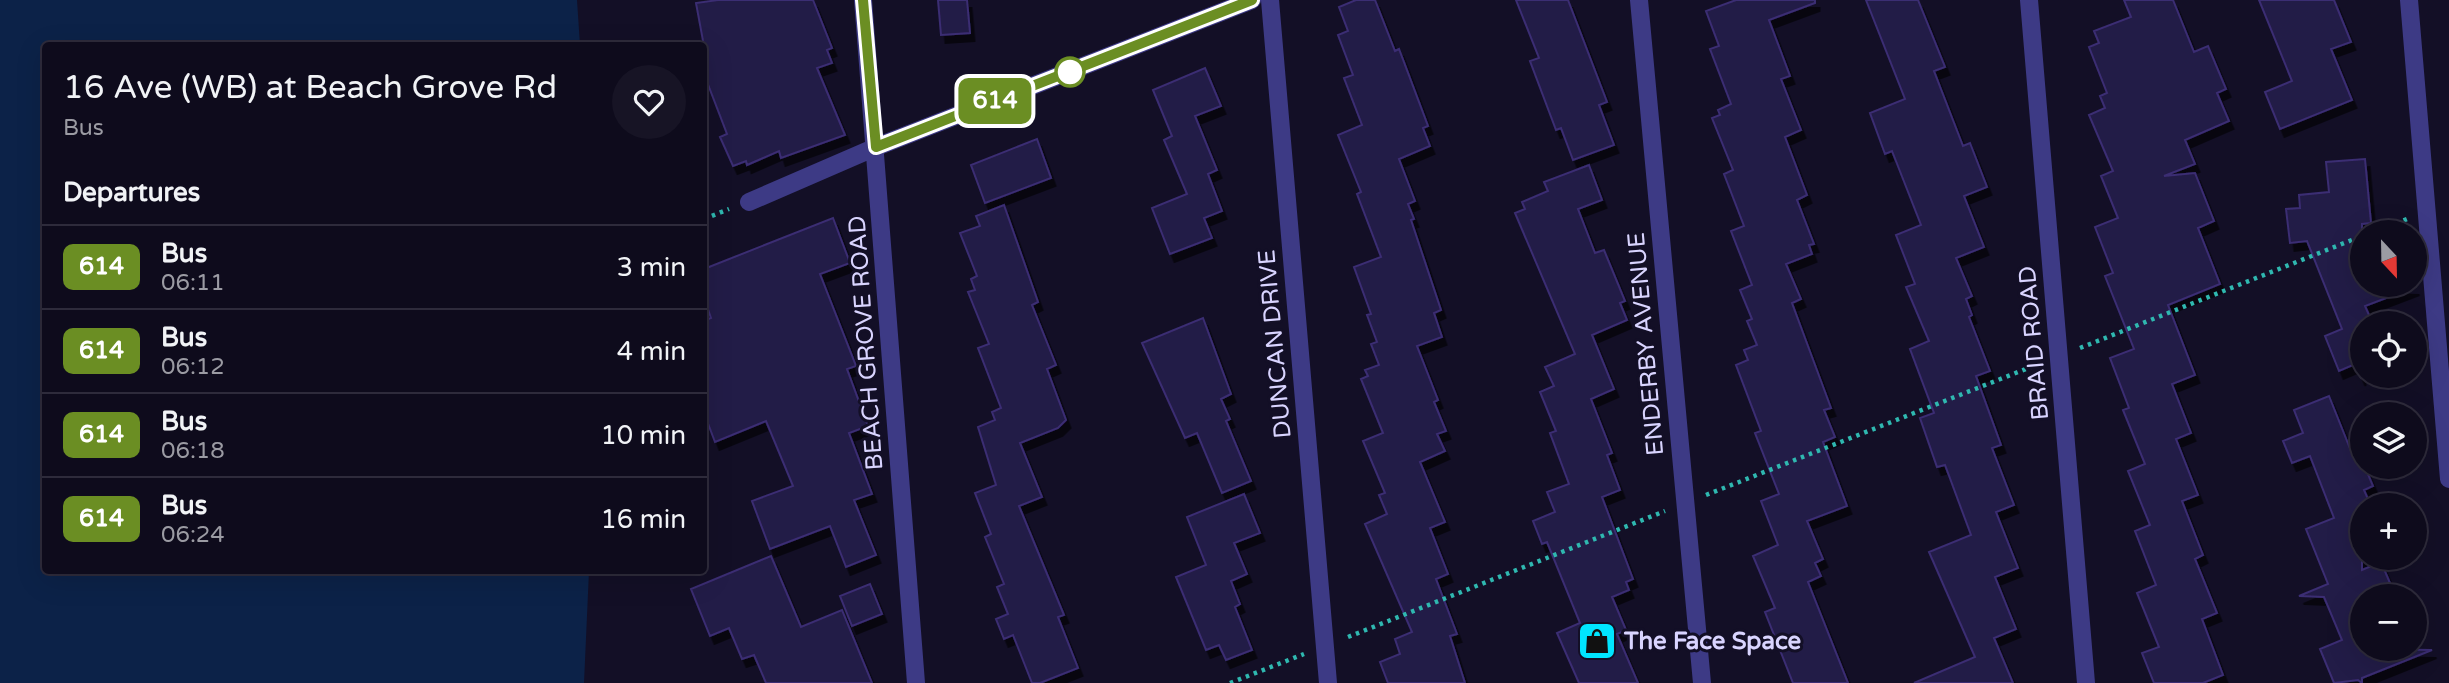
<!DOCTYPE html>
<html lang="en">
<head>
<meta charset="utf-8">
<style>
	:root { --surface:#0e0b1c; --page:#171425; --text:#f1f3f6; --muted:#9b9ba3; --line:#2e2b3b }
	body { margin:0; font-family:"Varela Round",sans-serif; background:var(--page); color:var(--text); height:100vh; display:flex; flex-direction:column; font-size:26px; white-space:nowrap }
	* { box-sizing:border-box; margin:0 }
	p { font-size:23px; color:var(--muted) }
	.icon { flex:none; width:38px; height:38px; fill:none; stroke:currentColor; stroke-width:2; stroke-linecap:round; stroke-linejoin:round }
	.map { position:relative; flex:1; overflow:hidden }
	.drawer { position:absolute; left:42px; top:42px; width:665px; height:532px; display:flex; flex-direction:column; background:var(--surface); border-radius:7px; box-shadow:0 7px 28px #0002,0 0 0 2px var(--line) }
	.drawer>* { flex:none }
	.badge { padding:0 14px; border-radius:10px; font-size:24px; line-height:46px }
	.needle { width:46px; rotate:158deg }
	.fabs { position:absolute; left:2350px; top:220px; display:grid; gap:14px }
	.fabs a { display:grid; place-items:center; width:77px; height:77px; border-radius:50%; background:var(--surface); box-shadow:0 7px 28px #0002,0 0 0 2px var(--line); font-size:35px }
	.map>.badge { position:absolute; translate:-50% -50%; box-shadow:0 0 0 4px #fff }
	h2 { padding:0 21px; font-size:26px; line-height:63px }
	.round { display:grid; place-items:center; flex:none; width:74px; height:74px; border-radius:37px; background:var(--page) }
	.overview { display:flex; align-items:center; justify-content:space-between; height:119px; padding:0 21px }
	h1 { font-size:33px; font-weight:600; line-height:52px }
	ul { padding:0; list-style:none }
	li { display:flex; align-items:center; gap:21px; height:84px; padding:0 21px; border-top:2px solid var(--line) }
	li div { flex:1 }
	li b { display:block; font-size:26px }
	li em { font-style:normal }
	li .badge { min-width:77px; font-weight:700; text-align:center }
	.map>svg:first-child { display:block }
	.water { fill:#0c2248 }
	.building { fill:#241b47; stroke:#3b2d73; stroke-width:2; filter:url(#shadow) }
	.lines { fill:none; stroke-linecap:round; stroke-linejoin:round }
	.path { stroke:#2fb8b0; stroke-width:4.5; stroke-dasharray:3.5 5; stroke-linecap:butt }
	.minor { stroke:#3d3a85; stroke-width:18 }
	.line-casing { stroke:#fff; stroke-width:16 }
	.line { stroke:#6b8e23; stroke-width:10 }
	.stop-dot { fill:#fff; stroke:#6b8e23; stroke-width:3.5 }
	.labels { text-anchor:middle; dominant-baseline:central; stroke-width:6; stroke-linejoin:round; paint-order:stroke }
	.street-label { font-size:24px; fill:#d9d4ff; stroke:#130f26 }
	.poi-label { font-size:24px; font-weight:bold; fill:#d9d4ff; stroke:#130f26; text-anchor:start }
</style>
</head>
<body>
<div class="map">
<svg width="2449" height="683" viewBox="0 0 2449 683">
	<defs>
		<filter id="shadow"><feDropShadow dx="4.5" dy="8" stdDeviation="0" flood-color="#0009"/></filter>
	</defs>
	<rect width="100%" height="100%" fill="#130f26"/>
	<path class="water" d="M0,0H577L580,45L46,46V570L589,571L584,683H0Z"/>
	<path class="building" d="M718,0H813L832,48L827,50L832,63L817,68L845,135L781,158L779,151L747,165L746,161L733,166L720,137L727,134L704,74V46L696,3Z
		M938,0H967L970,33L941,35Z
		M1356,0H1375L1395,51L1399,49L1428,126L1423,128L1430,146L1399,159L1415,201L1408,204L1414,219L1411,220L1441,310L1434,313L1442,337L1417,346L1438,400L1434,402L1446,431L1437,434L1445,451L1420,462L1445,522L1430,528L1448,574L1436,579L1457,634L1450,636L1465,683H1388L1380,662L1400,654L1395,639L1412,632L1365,524L1387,514L1379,495L1385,493L1363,441L1383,433L1361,379L1368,376L1365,370L1379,365L1371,344L1377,342L1367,315L1371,314L1354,267L1381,257L1357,194L1361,192L1338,135L1362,125L1344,78L1353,75L1338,35L1348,31L1339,7Z
		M1516,0H1568L1607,102L1599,105L1614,145L1573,160L1561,128L1556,130L1530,61L1539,58Z
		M1736,0H1815V3L1769,20L1790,76L1781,79L1801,130L1785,137L1807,195L1797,200L1814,244L1809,245L1812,254L1786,264L1801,299L1792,303L1831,408L1824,410L1835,437L1823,442L1847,506L1807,521L1823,559L1815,563L1821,576L1808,582L1848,683H1793L1765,612L1775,608L1753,556L1778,545L1761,501L1779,494L1755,433L1761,431L1736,365L1748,360L1744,350L1757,345L1747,321L1752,319L1740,290L1752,285L1731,231L1744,226L1724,174L1733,170L1712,118L1720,115L1718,110L1731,104L1710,49L1719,46L1706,11Z
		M1866,0H1918L1945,67L1934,71L1963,146L1970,143L1987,187L1964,196L1984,247L1956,258L1972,296L1966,299L1972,315L1969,317L1990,371L1976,376L2001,445L1992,448L2014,505L1996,512L2018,568L1995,577L2016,629L1994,638L2013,683H1914L1975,657L1929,552L1971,535L1945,465L1937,467L1920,418L1934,413L1910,349L1929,341L1906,287L1915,284L1896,235L1921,225L1892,151L1885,154L1870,113L1905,99Z
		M2124,0H2173L2194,52L2208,46L2226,89L2217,93L2229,121L2185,140L2195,164L2164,176L2195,173L2214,221L2198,228L2220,284L2168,305L2195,375L2172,384L2191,433L2176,439L2198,495L2182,501L2203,555L2195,559L2217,613L2202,619L2223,675L2203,683H2154L2142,653L2159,647L2137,593L2156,585L2135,531L2150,525L2128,471L2145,464L2123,410L2129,408L2110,358L2134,349L2105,276L2113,273L2095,227L2118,218L2101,176L2113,171L2089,115L2105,108L2100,96L2107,93L2089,47L2099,43L2094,31L2131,17Z
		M2259,0H2334L2351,42L2331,49L2352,100L2280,129L2265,92L2292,81Z
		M1205,68L1221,106L1195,116L1217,170L1208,174L1222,211L1204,218L1212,238L1170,254L1152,208L1187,194L1164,140L1172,136L1153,90Z
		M1037,139L1051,178L985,203L971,165Z
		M2365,159L2371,223L2362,224V285L2415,287L2365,306L2373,324H2362L2361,378L2355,364L2339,371L2325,336L2342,329L2307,241L2290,243L2286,209L2300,208L2299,195L2329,192L2326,162Z
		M1589,165L1602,200L1578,209L1595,253L1604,250L1625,301L1620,303L1627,320L1592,335L1614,389L1591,399L1612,453L1607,455L1620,490L1602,497L1633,579L1626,582L1629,590L1612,597L1626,630L1617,634L1638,683H1579L1557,633L1580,623L1547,542L1542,544L1533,521L1555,512L1547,492L1569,484L1550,433L1556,431L1540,392L1554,386L1545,367L1575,354L1515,213L1525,209L1522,202L1548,191L1544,182Z
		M1004,205L1038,302L1032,305L1056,365L1047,369L1066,420L1058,428L1020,443L1042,497L1019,506L1064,615L1058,617L1078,668L1040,683H1032L1013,635L1004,639L996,619L1008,614L997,587L1004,584L985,537L991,534L975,493L996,485L978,427L995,420L992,412L1001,408L978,348L989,344L968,292L975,290L971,279L977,276L960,233L980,226L976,216Z
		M833,218L850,263L820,274L856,366L847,369L868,426L849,433L872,494L854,500L876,555L846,567L830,526L770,549L752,501L793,486L766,421L715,442L704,413V321L711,318L704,298V269Z
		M1203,318L1231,394L1221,399L1230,419L1226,421L1251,481L1222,493L1197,433L1185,438L1142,343Z
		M2329,396L2351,451L2358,448L2362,467H2365L2373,486L2364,490L2371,506H2362V570L2381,562L2396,597H2362V649L2432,650L2362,678V683L2358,680L2334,683L2320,649L2342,640L2324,597L2299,596L2328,584L2306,529L2334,518L2310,456L2292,463L2283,441L2303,433L2294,410Z
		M1244,494L1260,533L1234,543L1247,574L1231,581L1240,604L1235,607L1252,650L1226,660L1219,645L1206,650L1176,577L1206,565L1187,517Z
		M771,556L801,627L842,610L872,683H766L754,655L742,659L729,628L710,636L691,589Z
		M870,584L882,614L852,626L840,596Z"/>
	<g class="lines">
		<path class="path" d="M704,219L729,209
			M2372,233L2407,219
			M2080,348L2362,236
			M1706,495L2036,365
			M1348,637L1665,511
			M1230,683L1304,654"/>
		<path class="minor" d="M863,0L916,683
			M1270,0L1328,683
			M1639,0L1702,683
			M2029,0L2086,683
			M2409,0L2449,479
			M749,202L876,147L1252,0"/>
	</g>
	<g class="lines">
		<defs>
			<path id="line" d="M863,0L876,147L1252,0"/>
		</defs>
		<use href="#line" class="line-casing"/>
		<use href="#line" class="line"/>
	</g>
	<defs>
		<symbol id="shop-square" viewBox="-11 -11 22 22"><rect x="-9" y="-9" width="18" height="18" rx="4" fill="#00e5ff" stroke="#130f26"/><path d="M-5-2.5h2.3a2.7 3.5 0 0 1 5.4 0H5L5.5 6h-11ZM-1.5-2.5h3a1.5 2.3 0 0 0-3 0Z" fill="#111"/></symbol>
	</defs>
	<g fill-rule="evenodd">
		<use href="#shop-square" x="1575" y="619" width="44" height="44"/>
	</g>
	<circle class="stop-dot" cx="1070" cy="72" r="14"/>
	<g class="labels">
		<g class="street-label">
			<text transform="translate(866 343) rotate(-94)">BEACH GROVE ROAD</text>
			<text transform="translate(2034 343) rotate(-95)">BRAID ROAD</text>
			<text transform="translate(1275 344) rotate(-95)">DUNCAN DRIVE</text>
			<text transform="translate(1646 344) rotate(-95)">ENDERBY AVENUE</text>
		</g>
		<g class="poi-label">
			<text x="1624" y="641">The Face Space</text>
		</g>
	</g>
</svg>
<div class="fabs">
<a><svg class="needle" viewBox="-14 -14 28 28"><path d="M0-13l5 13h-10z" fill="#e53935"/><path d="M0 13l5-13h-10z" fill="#9b9ba3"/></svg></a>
<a><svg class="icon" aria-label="locate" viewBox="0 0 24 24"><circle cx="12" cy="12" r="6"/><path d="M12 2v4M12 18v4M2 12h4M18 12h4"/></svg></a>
<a><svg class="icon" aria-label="layers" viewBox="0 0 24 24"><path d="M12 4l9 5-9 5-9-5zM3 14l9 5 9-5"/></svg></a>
<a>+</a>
<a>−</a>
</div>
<b class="badge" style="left:995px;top:101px;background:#6b8e23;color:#fff">614</b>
<section class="drawer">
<div class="overview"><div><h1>16 Ave (WB) at Beach Grove Rd</h1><p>Bus</p></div><a class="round"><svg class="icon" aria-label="heart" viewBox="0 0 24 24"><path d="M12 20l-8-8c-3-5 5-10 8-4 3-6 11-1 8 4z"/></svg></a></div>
<h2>Departures</h2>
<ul>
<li><span class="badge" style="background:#6b8e23;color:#fff">614</span><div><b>Bus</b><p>06:11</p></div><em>3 min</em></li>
<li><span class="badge" style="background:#6b8e23;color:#fff">614</span><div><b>Bus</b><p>06:12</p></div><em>4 min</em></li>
<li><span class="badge" style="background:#6b8e23;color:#fff">614</span><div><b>Bus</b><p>06:18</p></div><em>10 min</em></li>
<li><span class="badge" style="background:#6b8e23;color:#fff">614</span><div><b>Bus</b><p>06:24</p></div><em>16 min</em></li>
</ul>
</section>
</div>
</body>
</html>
